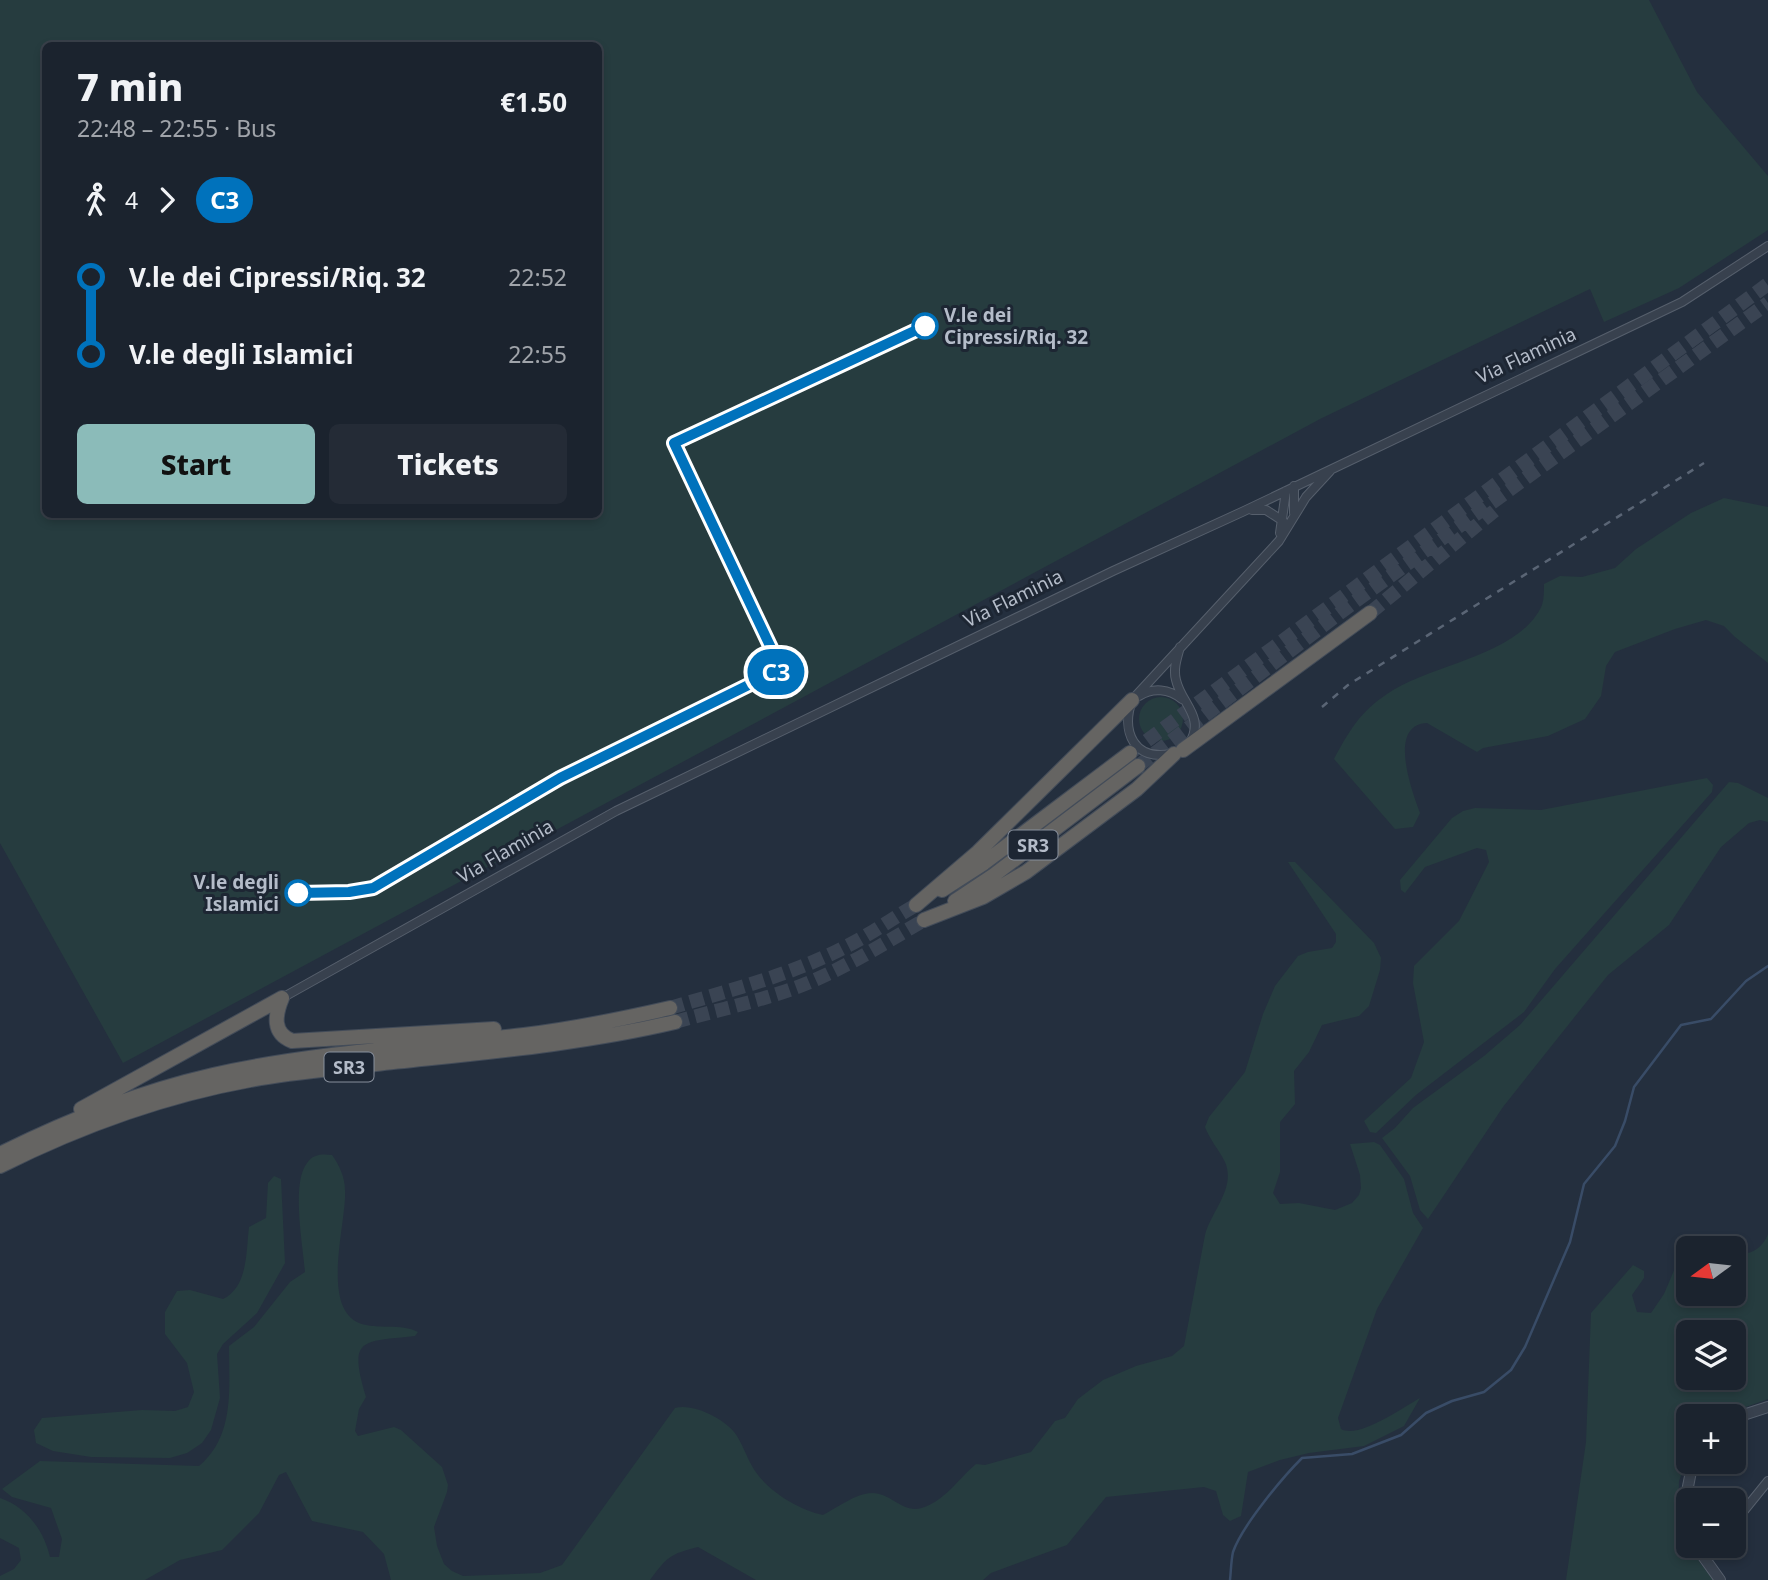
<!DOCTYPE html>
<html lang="en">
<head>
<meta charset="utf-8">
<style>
	:root { --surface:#1b232e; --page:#242b36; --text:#f1f3f6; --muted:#a0a4aa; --line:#39404a; --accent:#8bbbb9 }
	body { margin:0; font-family:"Noto Sans",sans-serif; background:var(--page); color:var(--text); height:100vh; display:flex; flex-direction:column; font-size:26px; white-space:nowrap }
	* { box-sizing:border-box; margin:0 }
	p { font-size:23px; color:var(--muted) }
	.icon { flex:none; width:38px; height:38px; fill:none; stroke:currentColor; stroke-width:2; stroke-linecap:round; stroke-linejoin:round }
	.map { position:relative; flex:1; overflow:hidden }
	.side { position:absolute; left:42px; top:42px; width:560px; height:476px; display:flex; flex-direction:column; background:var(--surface); border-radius:10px; box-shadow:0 4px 10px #0003,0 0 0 2px var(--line) }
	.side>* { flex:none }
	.badge { padding:0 14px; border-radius:23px; font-size:24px; line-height:46px }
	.needle { width:46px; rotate:255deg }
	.buttons { position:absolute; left:1676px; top:1236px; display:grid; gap:14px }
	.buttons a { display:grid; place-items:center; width:70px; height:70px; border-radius:10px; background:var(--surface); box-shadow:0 4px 10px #0003,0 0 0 2px var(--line); font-size:35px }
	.map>.badge { position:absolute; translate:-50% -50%; box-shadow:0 0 0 4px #fff }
	.legs { display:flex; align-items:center; gap:10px; height:77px; padding:0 35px; font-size:23px }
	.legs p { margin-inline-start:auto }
	.head { display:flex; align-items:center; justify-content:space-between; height:119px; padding:0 35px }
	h1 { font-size:38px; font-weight:800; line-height:52px }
	.action { display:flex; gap:14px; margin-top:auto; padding:14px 35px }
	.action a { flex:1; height:80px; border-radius:10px; background:var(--accent); color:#111; font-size:28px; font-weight:800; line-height:80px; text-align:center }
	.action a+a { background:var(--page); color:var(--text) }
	ul { padding:0 35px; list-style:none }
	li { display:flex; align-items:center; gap:24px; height:77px; font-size:26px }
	li i { display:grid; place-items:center; width:10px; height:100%; margin:0 9px; background:currentColor }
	li i::after { content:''; width:18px; height:18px; margin:-9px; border:5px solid; border-radius:50%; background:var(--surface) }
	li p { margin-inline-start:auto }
	li:first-child i { background:linear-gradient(#0000 50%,currentColor 0) }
	li:last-child i { background:linear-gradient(currentColor 50%,#0000 0) }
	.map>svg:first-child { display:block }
	.green { fill:#263c3f; fill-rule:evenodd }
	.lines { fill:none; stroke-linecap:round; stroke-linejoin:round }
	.stream { stroke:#394c67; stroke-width:2.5 }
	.trunk-tunnel { stroke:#3a4453; stroke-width:14; stroke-dasharray:14 7; stroke-linecap:butt }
	.minor-casing { stroke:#565f6c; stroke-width:10 }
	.tertiary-casing { stroke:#565f6c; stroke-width:12 }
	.trunk-casing { stroke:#434c59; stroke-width:16 }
	.minor { stroke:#38414e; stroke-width:8 }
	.tertiary { stroke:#38414e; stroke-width:10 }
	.trunk { stroke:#656462; stroke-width:14 }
	.rail { stroke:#5a6575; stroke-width:2.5; stroke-dasharray:7 7; stroke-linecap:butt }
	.line-1-casing { stroke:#fff; stroke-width:16 }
	.line-1 { stroke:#0072bc; stroke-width:10 }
	.stop-1-dot { fill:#fff; stroke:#0072bc; stroke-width:3.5 }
	.labels { text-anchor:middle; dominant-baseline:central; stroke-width:6; stroke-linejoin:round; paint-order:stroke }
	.shield { fill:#1d2633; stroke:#878f9c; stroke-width:2 }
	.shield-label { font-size:18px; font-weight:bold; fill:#b4bcc9 }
	.stop-label { font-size:19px; font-weight:bold; fill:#b4bcc9; stroke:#1d2633; text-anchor:start }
	.street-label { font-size:19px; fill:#b4bcc9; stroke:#1d2633 }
</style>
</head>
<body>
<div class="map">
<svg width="1768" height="1580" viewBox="0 0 1768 1580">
	<rect width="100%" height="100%" fill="#242f3e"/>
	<path class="green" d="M0,0H1649L1697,92L1768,176V230L1679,288L1604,322L1590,289L1320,419L123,1063L0,843ZM46,46H598V514H46Z
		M1724,498L1768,507V663L1735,637L1724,626L1706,620L1675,629L1615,652L1606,666L1601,696L1585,719L1548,736L1483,748L1477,752L1427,723C1387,725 1412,791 1420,813L1413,827L1395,829L1334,759C1349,731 1360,712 1387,694C1430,664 1520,656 1542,605C1544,599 1544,591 1544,584L1560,576L1582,577L1615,568L1636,549L1691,513Z
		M1139 719a22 22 0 1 1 44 0a22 22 0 1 1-44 0Z
		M1707,778L1713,785L1712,792L1555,969L1524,1012L1416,1095L1376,1133L1370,1132L1364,1121L1411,1078L1424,1042L1413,983L1414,966L1459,921L1489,862L1486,850L1477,848L1425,867L1405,893L1401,890L1400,880L1452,818L1463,811L1475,808L1541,810Z
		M1729,782L1738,783L1768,798V822L1760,820L1749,823L1721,847L1669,925L1608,975L1503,1107L1428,1219L1420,1210L1410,1176L1382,1138L1395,1128L1413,1108L1484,1056L1520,1025Z
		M1288,862H1295L1374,943L1381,958L1380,970L1369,1006L1359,1016L1322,1025L1309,1052L1294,1071L1295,1104L1280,1122V1172L1273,1193L1280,1204L1299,1203L1335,1210L1352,1203L1359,1195L1361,1188L1360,1175L1350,1144L1374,1142L1380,1145L1404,1179L1413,1213L1423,1228L1377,1309L1338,1418L1341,1429C1359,1439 1402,1408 1420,1398L1404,1426L1364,1446L1309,1453L1280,1460L1248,1472L1241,1516L1230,1521L1223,1515L1216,1491L1204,1487L1106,1497L1067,1545L991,1573L983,1580H756L698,1547C670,1554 667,1557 650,1580H391L384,1554L363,1532L312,1521L286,1472L279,1475L259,1513L222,1550L180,1560L145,1580H0V1576L14,1569L21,1560L19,1548L0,1538V1498C27,1507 44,1531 50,1557H59L62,1539L51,1508L12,1497L2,1489L40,1461L199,1466C235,1436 229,1388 229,1346L254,1327L290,1282L305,1272C303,1246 291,1183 307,1163C313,1154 322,1154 332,1155C339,1165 345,1177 345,1190C347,1222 320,1306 359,1323C378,1330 401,1323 418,1332L415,1336C361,1342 348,1337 366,1397L359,1409L355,1431L358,1436L394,1427L401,1430L442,1467L448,1485L447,1492L434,1527L437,1546L444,1564L452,1571L463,1576L540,1573L562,1565L675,1408C694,1403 727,1420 737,1436C745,1449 748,1462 758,1475C773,1494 800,1510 823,1515C837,1508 856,1493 872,1493C893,1493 904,1517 927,1506C948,1497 959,1478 976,1464L985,1465L1031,1452L1055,1421L1065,1418L1078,1399L1103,1380L1136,1366L1172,1356L1184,1346L1205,1235C1212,1210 1236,1188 1225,1162C1219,1150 1210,1140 1205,1127L1209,1117L1245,1072L1263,1014L1275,986L1298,956L1308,952L1332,948L1336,942V934Z
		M274,1176L281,1179L285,1263L257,1313L223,1344L217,1354L220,1398L211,1430L202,1443L187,1453L170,1458L91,1457L53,1451L36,1443L34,1430L42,1418L142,1410L175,1411L188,1407L194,1392L187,1363L165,1334V1312L177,1291L190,1290L223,1299C248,1287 246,1252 249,1227L266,1218L268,1183Z
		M1768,1234V1399L1721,1416H1689V1454L1679,1481L1678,1521L1689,1548L1713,1580H1566L1586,1442L1591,1313L1633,1265L1644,1271V1278L1632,1295L1637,1312L1651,1313L1664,1294L1675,1268L1689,1261V1293H1734V1253C1749,1257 1763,1248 1768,1234ZM1689,1332H1734V1377H1689Z"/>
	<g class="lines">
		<path class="stream" d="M1230,1580C1231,1571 1231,1561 1233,1552C1242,1526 1282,1478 1302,1458L1352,1454L1401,1435L1426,1413L1452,1401L1484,1392L1511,1370L1525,1347L1570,1242L1584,1184L1615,1146L1625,1121L1634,1087L1681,1025L1711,1019L1746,981L1768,966"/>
		<path class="trunk-tunnel" d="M1370,613L1499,507
			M1130,753L1768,284
			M1138,766L1353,603L1768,303
			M670,1008C730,990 792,975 847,946C871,934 893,918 916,905
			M675,1022C720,1009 767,1000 810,982C850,965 887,942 924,920"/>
		<defs>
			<path id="minor" d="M1294,486V513
				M1252,510H1266L1283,521
				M1280,533L1286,491
				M1180,647C1177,658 1173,669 1176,680C1181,703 1205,717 1190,742
				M1139,696C1153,687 1169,689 1182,699
				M1171,754C1134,761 1121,732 1132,700L1279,541L1306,497L1330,471
				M282,998L616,811L1113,571L1242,512L1682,302L1768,246
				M1734,1523L1768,1481
				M1705,1560L1717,1545"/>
			<path id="tertiary" d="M1734,1418L1768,1407
				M1689,1533L1685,1502L1693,1461
				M1695,1545L1720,1580"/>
			<path id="trunk" d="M1183,750L1370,613
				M942,890L984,863L1130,753
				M955,901L994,875L1138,766
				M916,905L978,852L1132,700
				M924,920L983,897L1026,872L1137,789L1174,754
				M282,998C275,1015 272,1033 292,1041L494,1029
				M81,1109L282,998
				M0,1154C68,1120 139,1092 213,1075C315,1052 420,1047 524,1035C573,1029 622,1019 670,1008
				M0,1166C80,1126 162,1096 250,1080C291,1072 334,1069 376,1064C476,1053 577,1045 675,1022"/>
		</defs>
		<use href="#minor" class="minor-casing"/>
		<use href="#tertiary" class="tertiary-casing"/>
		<use href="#trunk" class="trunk-casing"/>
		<use href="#minor" class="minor"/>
		<use href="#tertiary" class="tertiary"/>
		<use href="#trunk" class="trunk"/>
		<path class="rail" d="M1322,707L1348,685L1704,463"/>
	</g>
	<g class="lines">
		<defs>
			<path id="line-1" d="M298,893L349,892L373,888L560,778L781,669L674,443L925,326"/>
		</defs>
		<use href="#line-1" class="line-1-casing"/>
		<use href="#line-1" class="line-1"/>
	</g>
	<g class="stop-1-dot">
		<circle cx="925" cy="326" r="12"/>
		<circle cx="298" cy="893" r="12"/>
	</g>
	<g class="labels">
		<g class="shield">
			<rect x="1008.5" y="830.5" width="49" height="29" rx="5"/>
			<rect x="324.5" y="1052.5" width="49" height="29" rx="5"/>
		</g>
		<g class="shield-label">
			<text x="1033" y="845">SR3</text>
			<text x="349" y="1067">SR3</text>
		</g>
		<g class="stop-label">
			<text x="944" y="315">V.le dei<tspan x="944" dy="22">Cipressi/Riq. 32</tspan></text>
			<text x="279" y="882" text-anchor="end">V.le degli<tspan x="279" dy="22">Islamici</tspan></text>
		</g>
		<g class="street-label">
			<text transform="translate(1526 355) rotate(-25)">Via Flaminia</text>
			<text transform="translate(1013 598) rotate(-26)">Via Flaminia</text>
			<text transform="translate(505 851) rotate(-30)">Via Flaminia</text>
		</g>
	</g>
</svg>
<div class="buttons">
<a><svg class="needle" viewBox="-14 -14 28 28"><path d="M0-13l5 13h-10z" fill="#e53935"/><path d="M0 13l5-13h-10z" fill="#a0a4aa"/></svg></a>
<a><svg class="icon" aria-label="layers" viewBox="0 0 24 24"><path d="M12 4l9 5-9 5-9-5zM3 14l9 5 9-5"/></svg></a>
<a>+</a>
<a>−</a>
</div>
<b class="badge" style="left:776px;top:672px;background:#0072bc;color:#fff">C3</b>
<section class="side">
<div class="head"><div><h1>7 min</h1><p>22:48 – 22:55 · Bus</p></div><b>€1.50</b></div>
<div class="legs"><svg class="icon" aria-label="walk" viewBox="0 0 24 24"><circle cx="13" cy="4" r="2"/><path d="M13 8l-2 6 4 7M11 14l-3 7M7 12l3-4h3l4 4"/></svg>4<svg class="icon" aria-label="forward" viewBox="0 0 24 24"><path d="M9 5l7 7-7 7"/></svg><b class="badge" style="background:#0072bc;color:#fff">C3</b></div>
<ul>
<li><i style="color:#0072bc"></i><b>V.le dei Cipressi/Riq. 32</b><p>22:52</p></li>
<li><i style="color:#0072bc"></i><b>V.le degli Islamici</b><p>22:55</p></li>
</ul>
<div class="action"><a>Start</a><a>Tickets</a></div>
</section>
</div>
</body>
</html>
